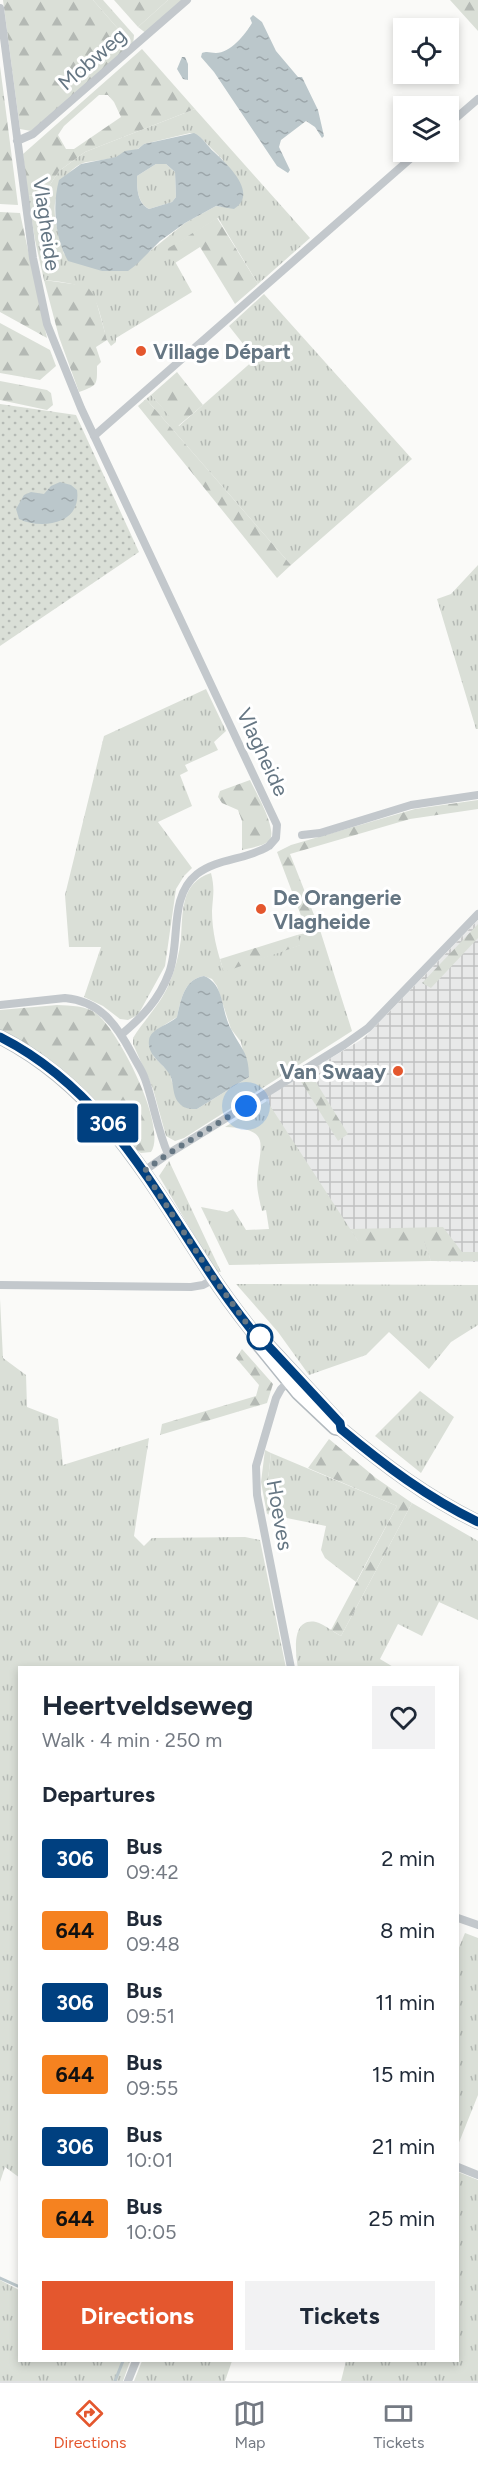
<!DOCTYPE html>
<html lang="en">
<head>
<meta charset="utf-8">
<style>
	:root { --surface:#fff; --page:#f2f2f3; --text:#1f2937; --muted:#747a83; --line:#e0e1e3; --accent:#e4572e }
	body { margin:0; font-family:Figtree,sans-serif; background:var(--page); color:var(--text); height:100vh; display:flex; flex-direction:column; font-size:22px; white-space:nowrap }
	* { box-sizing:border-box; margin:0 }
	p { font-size:20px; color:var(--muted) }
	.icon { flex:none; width:33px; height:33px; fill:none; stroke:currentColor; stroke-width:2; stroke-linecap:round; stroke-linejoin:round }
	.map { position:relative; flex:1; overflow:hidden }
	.details { position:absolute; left:18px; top:1666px; width:441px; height:696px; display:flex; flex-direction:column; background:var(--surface); border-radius:0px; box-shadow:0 3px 9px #0003 }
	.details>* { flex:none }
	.badge { padding:0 12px; border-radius:4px; font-size:21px; line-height:39px }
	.controls { position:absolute; left:393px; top:18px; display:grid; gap:12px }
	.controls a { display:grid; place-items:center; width:66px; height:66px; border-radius:0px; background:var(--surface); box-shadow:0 3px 9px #0003; font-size:30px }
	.you { position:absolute; width:30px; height:30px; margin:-15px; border:4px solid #fff; border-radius:50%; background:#1a73e8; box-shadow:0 0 0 9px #1a73e833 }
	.map>.badge { position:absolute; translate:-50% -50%; box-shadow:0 0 0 3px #fff }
	h2 { padding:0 24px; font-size:22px; line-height:54px }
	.round { display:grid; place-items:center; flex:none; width:63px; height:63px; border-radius:0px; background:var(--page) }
	.head { display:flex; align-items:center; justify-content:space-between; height:102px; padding:0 24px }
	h1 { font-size:28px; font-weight:700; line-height:45px }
	.cta { display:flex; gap:12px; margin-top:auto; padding:12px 24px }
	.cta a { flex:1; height:69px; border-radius:0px; background:var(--accent); color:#fff; font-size:24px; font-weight:700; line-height:69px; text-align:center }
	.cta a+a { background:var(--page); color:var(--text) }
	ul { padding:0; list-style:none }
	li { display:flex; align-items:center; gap:18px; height:72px; padding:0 24px }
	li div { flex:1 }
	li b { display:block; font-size:22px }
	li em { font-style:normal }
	li .badge { min-width:66px; font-weight:700; text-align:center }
	.tab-bar { display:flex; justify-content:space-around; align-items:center; height:84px; border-top:2px solid var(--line); background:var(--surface); font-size:16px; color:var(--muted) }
	.tab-bar a { display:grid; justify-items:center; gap:3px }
	.tab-bar .on { color:var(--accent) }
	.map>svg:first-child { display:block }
	.industrial { fill:url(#industrial-grid) }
	.grass { fill:url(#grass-tufts); fill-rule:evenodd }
	.forest { fill:url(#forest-firs); fill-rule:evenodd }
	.park { fill:url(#park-dots) }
	.water { fill:url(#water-ripples); fill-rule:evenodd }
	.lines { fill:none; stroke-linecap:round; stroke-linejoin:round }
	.stream { stroke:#bbc7cb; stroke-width:3 }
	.secondary-casing { stroke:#b3babf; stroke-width:15 }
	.minor { stroke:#c3c8cc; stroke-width:8 }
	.secondary { stroke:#fff; stroke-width:12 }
	.line-casing { stroke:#fff; stroke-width:14 }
	.line { stroke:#004080; stroke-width:9 }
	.walk { stroke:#657683; stroke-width:6; stroke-dasharray:0 10.8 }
	.poi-dot { fill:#e4572e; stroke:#fff; stroke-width:2 }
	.stop-dot { fill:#fff; stroke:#004080; stroke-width:3 }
	.labels { text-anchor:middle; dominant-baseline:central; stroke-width:6; stroke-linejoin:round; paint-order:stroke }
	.street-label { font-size:21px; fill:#657683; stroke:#fff }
	.poi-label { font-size:21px; font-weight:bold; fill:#657683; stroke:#fff; text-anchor:start }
</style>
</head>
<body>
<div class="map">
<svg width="478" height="2381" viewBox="0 0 478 2381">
	<defs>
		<pattern id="industrial-grid" width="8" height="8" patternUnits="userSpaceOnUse" patternTransform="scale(1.5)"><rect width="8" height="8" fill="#e8e9e9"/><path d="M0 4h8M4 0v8" fill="none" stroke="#c0c1c2"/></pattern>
		<pattern id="grass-tufts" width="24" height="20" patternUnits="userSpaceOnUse" patternTransform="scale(1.5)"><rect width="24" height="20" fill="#dadfd7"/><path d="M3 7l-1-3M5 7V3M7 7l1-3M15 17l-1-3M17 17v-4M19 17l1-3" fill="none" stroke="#b4b9b4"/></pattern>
		<pattern id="forest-firs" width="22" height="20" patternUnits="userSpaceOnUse" patternTransform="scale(1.5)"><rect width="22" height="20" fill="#dadfd7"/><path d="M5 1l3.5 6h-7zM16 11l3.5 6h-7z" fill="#b4b9b4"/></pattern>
		<pattern id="park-dots" width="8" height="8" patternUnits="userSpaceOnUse" patternTransform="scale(1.5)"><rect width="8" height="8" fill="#dadfd7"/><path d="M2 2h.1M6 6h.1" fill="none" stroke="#b4b9b4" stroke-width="1.8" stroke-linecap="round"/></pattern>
		<pattern id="water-ripples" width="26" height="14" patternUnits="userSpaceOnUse" patternTransform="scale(1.5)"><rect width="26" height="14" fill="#bbc7cb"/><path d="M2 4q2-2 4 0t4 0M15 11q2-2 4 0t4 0" fill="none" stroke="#9ca6aa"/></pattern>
	</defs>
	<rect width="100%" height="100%" fill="#fafaf8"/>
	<path class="industrial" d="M478,920V1262L431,1261L429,1257L349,1253L265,1098L364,1038Z"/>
	<path class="grass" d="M93,0H103L134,35L133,46Z
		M168,0H186L147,34L138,27Z
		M0,66L6,112H0Z
		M195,109L310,238L258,284L218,218L168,249L192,292L116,338V342L111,346L107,340C94,292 98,285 44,280L35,240L28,196L44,194L59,171L85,152ZM190,133L199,136L223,160L221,207L216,206L185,223L149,252L103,271L64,254C60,238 53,220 55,203C58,187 70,165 87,162C106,159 129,158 144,144Z
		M156,164H166L175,172L176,197L172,202L149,209C137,202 137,188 137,176Z
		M264,294L412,459L291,565L146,399L151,395L179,426L255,359L229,326Z
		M478,565V729H476L437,599L451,594Z
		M206,689L226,731L214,742L218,750L185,765L188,771L180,775L192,806L158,822L192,868L184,876L176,889L165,966L138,1015L128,1020L120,1019L103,1006L84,997L101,947H69L65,895L104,736Z
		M211,873C215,889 213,895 212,911C212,931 217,952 224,971L300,945L297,935L320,930L352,1031L184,1138L175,1141L166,1136L153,1089L133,1044V1038C144,1020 160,1005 169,984C175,970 179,955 181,939C183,912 180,883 211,873ZM204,976L212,979L217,986L231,1029L241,1042L249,1077L197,1109L172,1082L170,1073L154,1057L149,1040L158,1029L177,1017C181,1000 184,979 204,976Z
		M267,1101L358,1241H424L431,1261L229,1265L201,1207L227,1212L233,1209L246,1230L269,1229L266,1210L262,1211C260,1202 257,1191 257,1182C259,1145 274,1129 225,1127Z
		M169,1161L221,1272H216L159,1176Z
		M236,1284L478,1285V1325L451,1342L429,1369L389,1332L366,1355L309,1375L278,1332Z
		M0,1299L3,1358L26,1375L27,1407L58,1419L63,1465L149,1438L134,1536L144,1546L152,1538L245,1537L260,1540L286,1668H20V2178L5,2167L0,2182Z
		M420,1391L454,1417L421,1473L375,1436Z
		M271,1453L397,1506L356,1582L325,1558L321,1550L326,1526L267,1514L273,1512L268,1480Z
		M412,1503L478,1541V1620L439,1602L422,1636L398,1624L380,1659L395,1668H298C296,1655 290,1617 316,1622C324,1624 333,1632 341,1636Z
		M465,1933L478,1938V2095L458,2145V1950Z
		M458,2172L478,2180V2381H341L346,2361H458Z
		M0,2280L19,2290L20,2361H130L123,2381H0Z
		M142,2361H232L225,2381H134Z"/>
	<path class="forest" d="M3,0H93L133,46L31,131L20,129Z
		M114,0H168L138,27Z
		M450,0H478V31Z
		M142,49L195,109L85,152L59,171L44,194L28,196L23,154ZM99,95H108L114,102L121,117L74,149H66L58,135L64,126Z
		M0,112H6L18,205L0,204Z
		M0,212L20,213L47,338L0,312Z
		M217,218L258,284L235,304L200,247L175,263L167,249Z
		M44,280L87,286L95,297L107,340L96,347L101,362L97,366C97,385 98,385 79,392L59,337Z
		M0,323L50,350L56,366L40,380L0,373Z
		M177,372L203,405L178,426L151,395Z
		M0,381L47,390L51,393L53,405L47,410L0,400Z
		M146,399L291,565L277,578L138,406Z
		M250,780C255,791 279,831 269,841C263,846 250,848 242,850V821L238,810L222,803L218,797L220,791Z
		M478,800V809L410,819L290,854L320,930L308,934L277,852L291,845L415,809Z
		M478,924V938L431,988L422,983Z
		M297,935L301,945L224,972L220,959Z
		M57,1005C72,1006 85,1005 97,1014C119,1032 168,1127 151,1152L141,1153L136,1150C113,1123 91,1094 63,1072C44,1056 21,1044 0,1031V1010Z
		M311,1074L348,1134L338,1141L300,1080Z
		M443,1227L462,1252H478V1261H431L424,1241H358L350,1229Z
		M242,1349L273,1384L267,1403L160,1435L162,1424L256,1396L259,1385L236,1358Z
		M329,1439L376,1478L412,1503L341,1636L331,1630L397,1506L308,1468Z
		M265,1450L271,1453L268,1480L273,1512L267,1514L261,1482Z"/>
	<path class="park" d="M0,404L76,415L139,552L0,646Z"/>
	<path class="water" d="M253,15L262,22L276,51L298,77H302L318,110L324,136L322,138L315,127L306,121L281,140L279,147L290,170L288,173L277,166L214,72L201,57L202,53C208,51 210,53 216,53C230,53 245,35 252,23L250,18Z
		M182,57H185L188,64V80L183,79L177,69Z
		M194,133C203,137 207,146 214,152C227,164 259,193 234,209L216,206L185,223L160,241L136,265L128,271H102L68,261C55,238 52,205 59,180L81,164L116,157L125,151L138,149L144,144ZM156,164H166L175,172L176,197L172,202L149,209C137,203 137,188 137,176Z
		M60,482L71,485L77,490C82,524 42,530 19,519L16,509L24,495L31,492L44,494L51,486Z
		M204,976C225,984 221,1012 231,1029C241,1049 249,1052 249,1077L197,1109C190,1109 184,1109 179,1103C171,1094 175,1080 168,1072C161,1062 147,1055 149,1040C151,1028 169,1025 177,1017C181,1000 184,979 204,976Z"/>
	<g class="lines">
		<path class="stream" d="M0,2278L20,2287
			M115,2381L123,2361"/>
		<defs>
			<path id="secondary" d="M0,1037C101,1089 150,1182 210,1273C223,1293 238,1313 253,1332L254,1339L298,1393L335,1428L341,1429C384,1465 428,1498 478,1522
				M265,1342L337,1420"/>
		</defs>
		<use href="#secondary" class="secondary-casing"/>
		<path class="minor" d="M0,8L33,258L47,324L81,408L277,825L276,838L269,846C247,860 217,858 197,874C168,897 181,942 169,973C159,1000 142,1017 122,1034
			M448,125L478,99
			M17,141L33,134L187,0
			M94,436L418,152
			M302,835L320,833L411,805L478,795
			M0,1005L65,998C100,1001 117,1025 132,1054C136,1062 142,1070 145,1079C154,1104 157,1129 168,1154
			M144,1171L168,1154L344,1045L368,1028L478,914
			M0,1285L191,1287L203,1285L214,1279
			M291,1668L257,1495L256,1466L276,1398L281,1389L292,1378
			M458,1918L478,1925
			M458,2167L478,2175
			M128,2381L136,2361"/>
		<use href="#secondary" class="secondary"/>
	</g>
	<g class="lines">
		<defs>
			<path id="line" d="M0,1037C101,1088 150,1182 210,1273C223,1293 238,1313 253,1332L259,1336L340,1423L341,1429C384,1465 428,1498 478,1522"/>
		</defs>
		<use href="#line" class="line-casing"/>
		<use href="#line" class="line"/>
		<path class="walk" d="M246,1106L168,1154L144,1171L211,1274L253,1332L260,1337"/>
	</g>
	<g class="poi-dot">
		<circle cx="141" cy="351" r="6"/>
		<circle cx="261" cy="909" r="6"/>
		<circle cx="398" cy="1071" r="6"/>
	</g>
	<circle class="stop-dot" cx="260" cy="1337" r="12"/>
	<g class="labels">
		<g class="street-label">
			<text transform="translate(92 59) rotate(-41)">Mobweg</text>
			<text transform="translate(47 224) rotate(82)">Vlagheide</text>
			<text transform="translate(263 752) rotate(65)">Vlagheide</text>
			<text transform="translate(280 1515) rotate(80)">Hoeves</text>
		</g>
		<g class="poi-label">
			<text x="153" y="351">Village Départ</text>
			<text x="273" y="897">De Orangerie<tspan x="273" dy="24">Vlagheide</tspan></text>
			<text x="386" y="1071" text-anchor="end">Van Swaay</text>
		</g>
	</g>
</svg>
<div class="controls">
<a><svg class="icon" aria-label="locate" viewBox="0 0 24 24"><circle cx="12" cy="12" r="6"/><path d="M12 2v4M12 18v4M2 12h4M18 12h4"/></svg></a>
<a><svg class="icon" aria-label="layers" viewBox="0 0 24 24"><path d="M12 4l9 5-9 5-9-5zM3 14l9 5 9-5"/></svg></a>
</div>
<div class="you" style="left:246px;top:1106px"></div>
<b class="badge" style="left:108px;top:1123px;background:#004080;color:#fff">306</b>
<section class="details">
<div class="head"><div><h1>Heertveldseweg</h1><p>Walk · 4 min · 250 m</p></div><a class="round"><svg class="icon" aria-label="heart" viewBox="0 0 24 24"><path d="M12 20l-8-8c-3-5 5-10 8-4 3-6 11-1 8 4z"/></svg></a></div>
<h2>Departures</h2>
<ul>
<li><span class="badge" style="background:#004080;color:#fff">306</span><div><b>Bus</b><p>09:42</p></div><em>2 min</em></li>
<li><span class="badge" style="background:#f58220;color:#111">644</span><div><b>Bus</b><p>09:48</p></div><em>8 min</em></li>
<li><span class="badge" style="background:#004080;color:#fff">306</span><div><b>Bus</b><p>09:51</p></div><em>11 min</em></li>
<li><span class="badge" style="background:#f58220;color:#111">644</span><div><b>Bus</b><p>09:55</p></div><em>15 min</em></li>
<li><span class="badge" style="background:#004080;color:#fff">306</span><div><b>Bus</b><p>10:01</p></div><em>21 min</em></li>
<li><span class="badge" style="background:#f58220;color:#111">644</span><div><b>Bus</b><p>10:05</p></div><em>25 min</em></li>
</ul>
<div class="cta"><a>Directions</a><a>Tickets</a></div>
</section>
</div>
<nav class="tab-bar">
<a class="on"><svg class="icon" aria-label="directions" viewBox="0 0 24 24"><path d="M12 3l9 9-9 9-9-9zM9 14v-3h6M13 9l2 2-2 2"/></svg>Directions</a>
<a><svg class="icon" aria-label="map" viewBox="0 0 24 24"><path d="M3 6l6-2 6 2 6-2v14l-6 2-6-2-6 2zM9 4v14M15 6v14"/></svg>Map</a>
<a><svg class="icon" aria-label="tickets" viewBox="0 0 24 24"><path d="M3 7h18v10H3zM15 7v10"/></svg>Tickets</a>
</nav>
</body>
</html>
